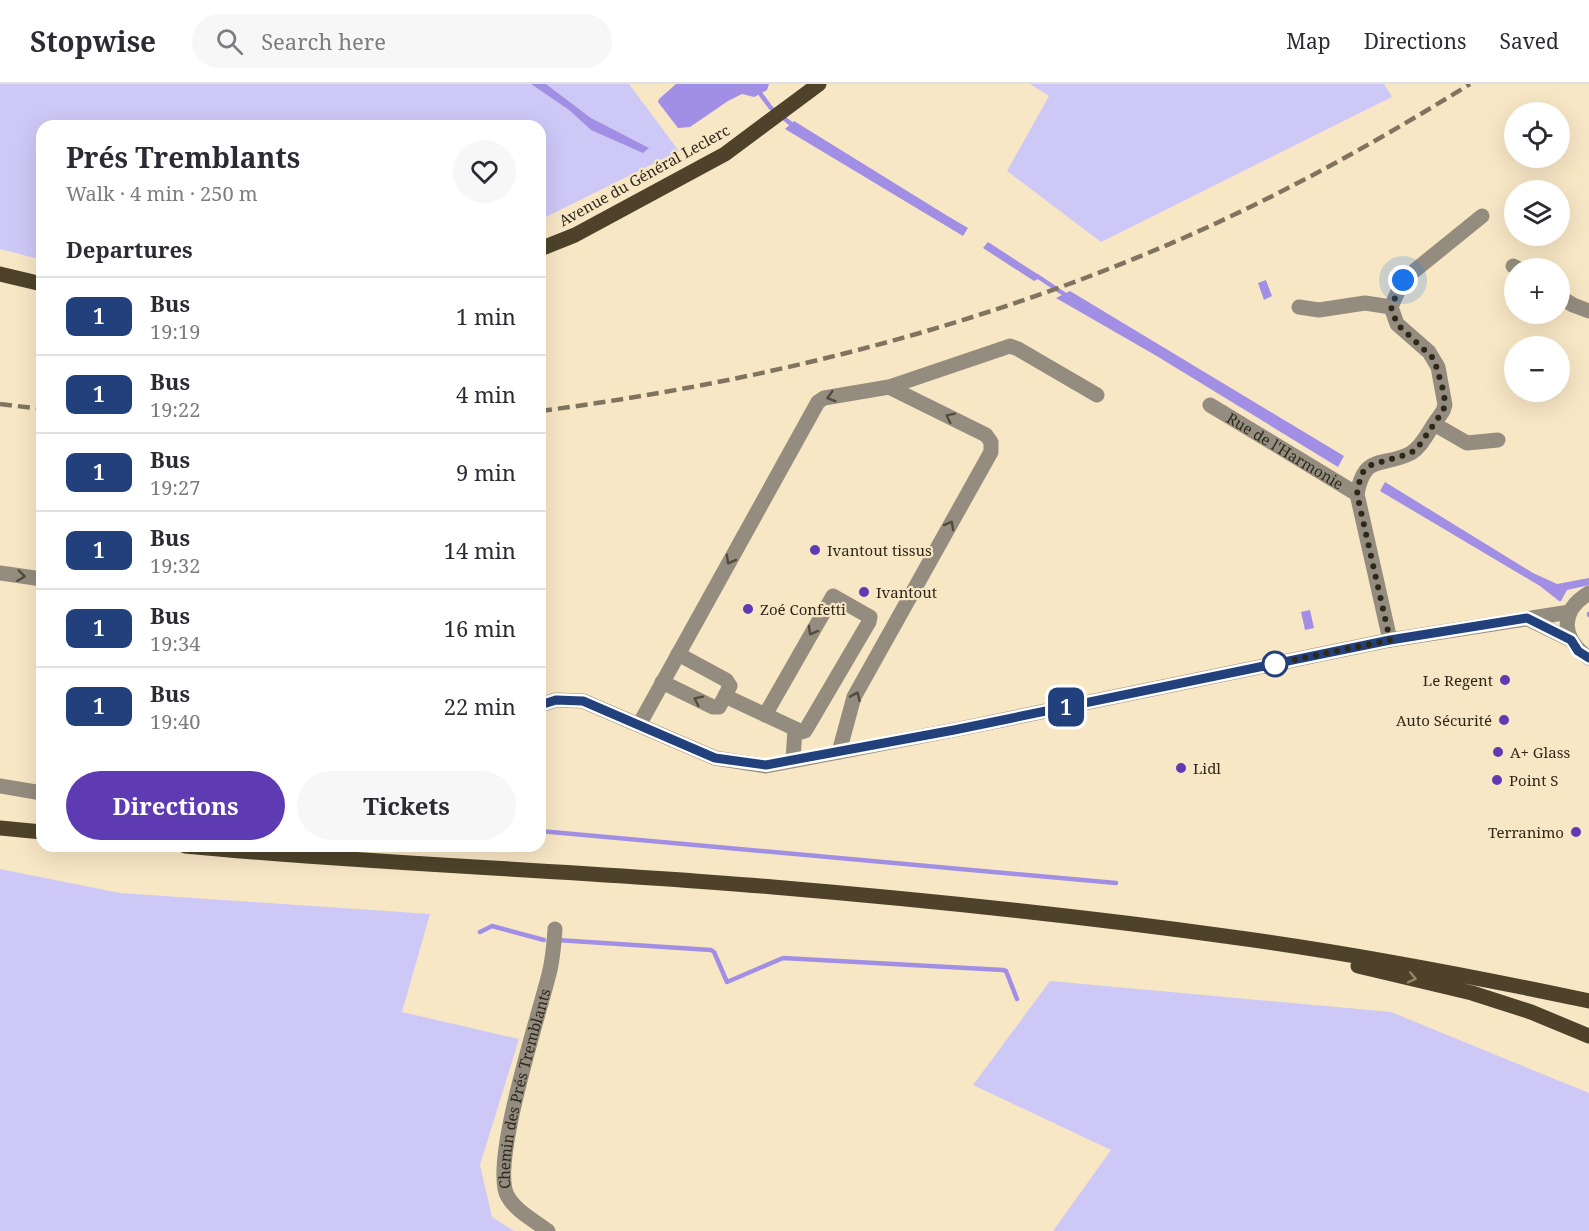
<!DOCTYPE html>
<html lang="en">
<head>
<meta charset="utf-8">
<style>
	:root { --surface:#fff; --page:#f7f7f7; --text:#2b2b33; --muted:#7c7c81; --line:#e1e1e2; --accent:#5f3bb3 }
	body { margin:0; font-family:"Noto Serif",serif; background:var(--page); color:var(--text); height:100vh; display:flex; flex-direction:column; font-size:22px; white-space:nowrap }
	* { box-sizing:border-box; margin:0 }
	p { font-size:20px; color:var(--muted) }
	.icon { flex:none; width:33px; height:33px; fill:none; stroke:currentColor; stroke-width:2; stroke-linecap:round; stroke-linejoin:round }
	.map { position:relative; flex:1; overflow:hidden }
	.side { position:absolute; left:36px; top:36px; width:510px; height:732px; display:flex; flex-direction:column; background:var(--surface); border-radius:18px; box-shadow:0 6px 24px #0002 }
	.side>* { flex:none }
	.badge { padding:0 12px; border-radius:9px; font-size:21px; line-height:39px }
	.buttons { position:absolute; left:1504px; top:18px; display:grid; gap:12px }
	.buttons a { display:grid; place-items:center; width:66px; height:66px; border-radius:50%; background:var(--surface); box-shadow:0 6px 24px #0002; font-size:30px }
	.you { position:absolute; width:30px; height:30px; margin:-15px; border:4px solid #fff; border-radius:50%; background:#1a73e8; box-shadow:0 0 0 9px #1a73e833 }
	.map>.badge { position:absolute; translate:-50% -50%; box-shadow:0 0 0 3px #fff }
	h2 { padding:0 30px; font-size:22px; line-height:54px }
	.round { display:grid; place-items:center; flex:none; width:63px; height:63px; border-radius:32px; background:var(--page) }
	.headline { display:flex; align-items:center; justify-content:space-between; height:102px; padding:0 30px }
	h1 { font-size:28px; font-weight:700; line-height:45px }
	.primary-button { display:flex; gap:12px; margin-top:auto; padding:12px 30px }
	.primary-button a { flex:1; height:69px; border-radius:36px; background:var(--accent); color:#fff; font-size:24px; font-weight:700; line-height:69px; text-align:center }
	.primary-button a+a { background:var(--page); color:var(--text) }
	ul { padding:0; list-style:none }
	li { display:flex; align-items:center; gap:18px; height:78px; padding:0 30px; border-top:2px solid var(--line) }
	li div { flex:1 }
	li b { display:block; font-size:22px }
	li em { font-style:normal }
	li .badge { min-width:66px; font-weight:700; text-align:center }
	header { display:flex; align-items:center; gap:36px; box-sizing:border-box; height:84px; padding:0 30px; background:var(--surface); border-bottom:2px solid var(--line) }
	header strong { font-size:28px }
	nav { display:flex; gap:33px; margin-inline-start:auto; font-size:21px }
	.search { width:420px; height:54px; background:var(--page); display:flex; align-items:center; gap:15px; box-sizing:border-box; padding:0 21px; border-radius:33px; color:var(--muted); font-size:22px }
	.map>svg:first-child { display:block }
	.green { fill:#cec8f7 }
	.water { fill:#a08fe4 }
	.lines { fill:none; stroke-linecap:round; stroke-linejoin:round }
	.stream { stroke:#a08fe4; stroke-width:4.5 }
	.minor { stroke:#948d7f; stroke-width:15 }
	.major { stroke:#4e432a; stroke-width:15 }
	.rail { stroke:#7f745f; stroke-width:4.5; stroke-dasharray:12 6; stroke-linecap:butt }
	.oneway { stroke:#524b3e }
	.oneway2 { stroke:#928568 }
	.line-casing { stroke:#fff; stroke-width:14 }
	.line { stroke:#22407c; stroke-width:9 }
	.walk { stroke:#2e281b; stroke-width:6; stroke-dasharray:0 10.8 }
	.poi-dot { fill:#5f3bb3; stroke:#f8e7c5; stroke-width:2 }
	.stop-dot { fill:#fff; stroke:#22407c; stroke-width:3 }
	.labels { text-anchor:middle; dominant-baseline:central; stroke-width:4.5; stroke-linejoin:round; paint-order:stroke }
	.street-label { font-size:15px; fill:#2e281b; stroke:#f8e7c5 }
	.poi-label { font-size:15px; fill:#2e281b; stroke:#f8e7c5; text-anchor:start }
</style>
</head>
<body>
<header>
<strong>Stopwise</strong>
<div class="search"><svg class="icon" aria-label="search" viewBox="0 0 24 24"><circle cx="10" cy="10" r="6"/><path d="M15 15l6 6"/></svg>Search here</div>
<nav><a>Map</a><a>Directions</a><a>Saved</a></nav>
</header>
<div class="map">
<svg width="1589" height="1147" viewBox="0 0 1589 1147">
	<rect width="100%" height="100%" fill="#f8e7c5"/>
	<path class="green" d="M0,0H531L569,26L591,46L648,64L591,34L546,0H629L679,67L540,136V42H42V176L0,165Z
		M1030,0H1384L1392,13L1101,158L1007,87L1049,12Z
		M0,785L120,809L430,830L402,928L519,955L480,1081L492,1133L514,1147H0Z
		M1050,897L1391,928L1589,1009V1147H1053L1111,1066L973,1001Z"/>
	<path class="water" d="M531,0H546L591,34L649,64L643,69L591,46L569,26Z
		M676,0H769L767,6L754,13L742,10L728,17L690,43L678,44L658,18L659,15Z
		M794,37L946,131L968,144L963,152L785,45Z
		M988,158L1042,193L1034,197L983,164Z
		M1266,196L1272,212L1264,216L1258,199Z
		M1070,207L1344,372L1338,383L1155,271L1056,214Z
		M1385,398L1533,489L1557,500L1589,494V501L1567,506L1561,517H1559L1540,502L1380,407Z
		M1310,526L1314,544L1305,546L1301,528Z"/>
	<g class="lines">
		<path class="stream" d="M753,0L771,24L795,43
			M1037,192L1067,212
			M1589,530V531
			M540,747L1116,799
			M480,848L492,842L544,856
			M557,856L711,866L714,868L727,898L783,874L1003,886L1006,887L1017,915"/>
		<g class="minor">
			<path d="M1513,182L1517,184"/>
			<path d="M1560,213L1573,221L1589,227"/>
			<path d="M1299,223L1319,226L1365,219L1391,223L1403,196L1482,132"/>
			<path d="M1391,223L1397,240L1429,268L1438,283L1445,321L1443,327L1434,340"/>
			<path id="s1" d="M1210,321L1357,410"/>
			<path d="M0,489L42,495"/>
			<path d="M1589,509C1559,527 1561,555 1589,574"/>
			<path d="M1528,535L1571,556"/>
			<path d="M1390,556L1357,410C1365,368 1383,384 1411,369C1421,363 1428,349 1434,340L1467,359L1498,356"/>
			<path d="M678,570L726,596L730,602L725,612"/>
			<path d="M662,598L713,623H719L725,612L802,648L805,647L869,538L870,533L833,512L765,631"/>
			<path d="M540,621L556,616L583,617L715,674L766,682L954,646L1390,556L1570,528"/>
			<path d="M639,641L818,318L824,314L889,303L1010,262L1018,265L1097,311"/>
			<path d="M839,668L854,613L991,368V358L986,351L889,303"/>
			<path d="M793,676L795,645"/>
			<path d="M0,702L42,709"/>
			<path id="s2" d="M548,1147C535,1137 514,1126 507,1111C491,1078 539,931 549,890C553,875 554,860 555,845"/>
		</g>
		<path class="major" d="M540,165L575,151L725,70L819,0
			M0,190L42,200
			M0,744L42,748
			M185,762C381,781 578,786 773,803C927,816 1080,832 1232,853C1352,869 1471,892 1589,917
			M1358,882L1472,909L1531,928L1589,952"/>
		<path class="rail" d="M0,320L42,325
			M540,327C749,300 953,250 1148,169C1260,123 1367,64 1470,0"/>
	</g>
	<defs><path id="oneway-chevron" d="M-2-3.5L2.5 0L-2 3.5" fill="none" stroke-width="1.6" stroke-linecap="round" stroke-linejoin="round" transform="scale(1.5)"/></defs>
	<g class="oneway">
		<use href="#oneway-chevron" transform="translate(831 313) rotate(164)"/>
		<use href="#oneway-chevron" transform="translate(950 333) rotate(-154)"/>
		<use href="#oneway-chevron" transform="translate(950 441) rotate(-61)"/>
		<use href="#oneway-chevron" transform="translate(730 476) rotate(119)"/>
		<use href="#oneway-chevron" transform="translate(21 492) rotate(7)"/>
		<use href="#oneway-chevron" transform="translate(812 547) rotate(119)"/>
		<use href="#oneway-chevron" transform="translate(856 612) rotate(-66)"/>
		<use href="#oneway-chevron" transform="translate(698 616) rotate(-154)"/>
	</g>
	<use class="oneway2" href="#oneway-chevron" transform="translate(1412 894) rotate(13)"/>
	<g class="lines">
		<defs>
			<path id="line" d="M540,621L556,616L583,617L715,674L766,681L954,646L1390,556L1527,534L1571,556L1578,567L1589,574"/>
		</defs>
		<use href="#line" class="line-casing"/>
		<use href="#line" class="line"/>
		<path class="walk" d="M1275,580L1269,581L1390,556L1357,410L1360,395L1363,388L1371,381L1408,370L1416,366L1443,327L1445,321L1444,309L1434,275L1397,240L1391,223L1403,196"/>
	</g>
	<g class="poi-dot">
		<circle cx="815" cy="466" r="6"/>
		<circle cx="864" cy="508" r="6"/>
		<circle cx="748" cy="525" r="6"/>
		<circle cx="1505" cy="596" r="6"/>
		<circle cx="1504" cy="636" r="6"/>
		<circle cx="1498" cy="668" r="6"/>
		<circle cx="1181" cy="684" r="6"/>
		<circle cx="1497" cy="696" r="6"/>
		<circle cx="1576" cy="748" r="6"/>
	</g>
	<circle class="stop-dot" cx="1275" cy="580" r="12"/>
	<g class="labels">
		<g class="street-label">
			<text transform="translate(644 91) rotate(-29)">Avenue du Général Leclerc</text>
			<text stroke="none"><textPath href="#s1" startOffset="88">Rue de l'Harmonie</textPath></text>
			<text stroke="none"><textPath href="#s2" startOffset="164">Chemin des Prés Tremblants</textPath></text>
		</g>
		<g class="poi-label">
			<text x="827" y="466">Ivantout tissus</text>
			<text x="876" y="508">Ivantout</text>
			<text x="760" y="525">Zoé Confetti</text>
			<text x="1493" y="596" text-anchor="end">Le Regent</text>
			<text x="1492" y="636" text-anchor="end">Auto Sécurité</text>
			<text x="1510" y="668">A+ Glass</text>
			<text x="1193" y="684">Lidl</text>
			<text x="1509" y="696">Point S</text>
			<text x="1564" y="748" text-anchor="end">Terranimo</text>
		</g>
	</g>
</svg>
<div class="buttons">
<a><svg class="icon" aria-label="locate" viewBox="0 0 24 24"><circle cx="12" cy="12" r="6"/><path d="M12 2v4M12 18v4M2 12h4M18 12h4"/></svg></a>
<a><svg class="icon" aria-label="layers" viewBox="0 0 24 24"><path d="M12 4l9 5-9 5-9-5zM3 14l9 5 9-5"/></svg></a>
<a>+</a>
<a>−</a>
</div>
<div class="you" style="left:1403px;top:196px"></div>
<b class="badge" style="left:1066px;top:623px;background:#22407c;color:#fff">1</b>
<section class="side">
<div class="headline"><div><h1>Prés Tremblants</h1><p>Walk · 4 min · 250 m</p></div><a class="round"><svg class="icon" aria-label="heart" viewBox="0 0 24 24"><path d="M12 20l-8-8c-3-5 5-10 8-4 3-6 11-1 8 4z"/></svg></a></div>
<h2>Departures</h2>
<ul>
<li><span class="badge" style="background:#22407c;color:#fff">1</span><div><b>Bus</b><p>19:19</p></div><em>1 min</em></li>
<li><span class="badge" style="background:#22407c;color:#fff">1</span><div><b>Bus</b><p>19:22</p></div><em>4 min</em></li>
<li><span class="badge" style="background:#22407c;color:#fff">1</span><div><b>Bus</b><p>19:27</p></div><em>9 min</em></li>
<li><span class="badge" style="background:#22407c;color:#fff">1</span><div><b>Bus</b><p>19:32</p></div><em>14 min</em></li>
<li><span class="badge" style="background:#22407c;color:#fff">1</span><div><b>Bus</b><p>19:34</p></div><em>16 min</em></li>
<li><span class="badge" style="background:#22407c;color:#fff">1</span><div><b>Bus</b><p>19:40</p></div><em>22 min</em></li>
</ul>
<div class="primary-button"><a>Directions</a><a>Tickets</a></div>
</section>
</div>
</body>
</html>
